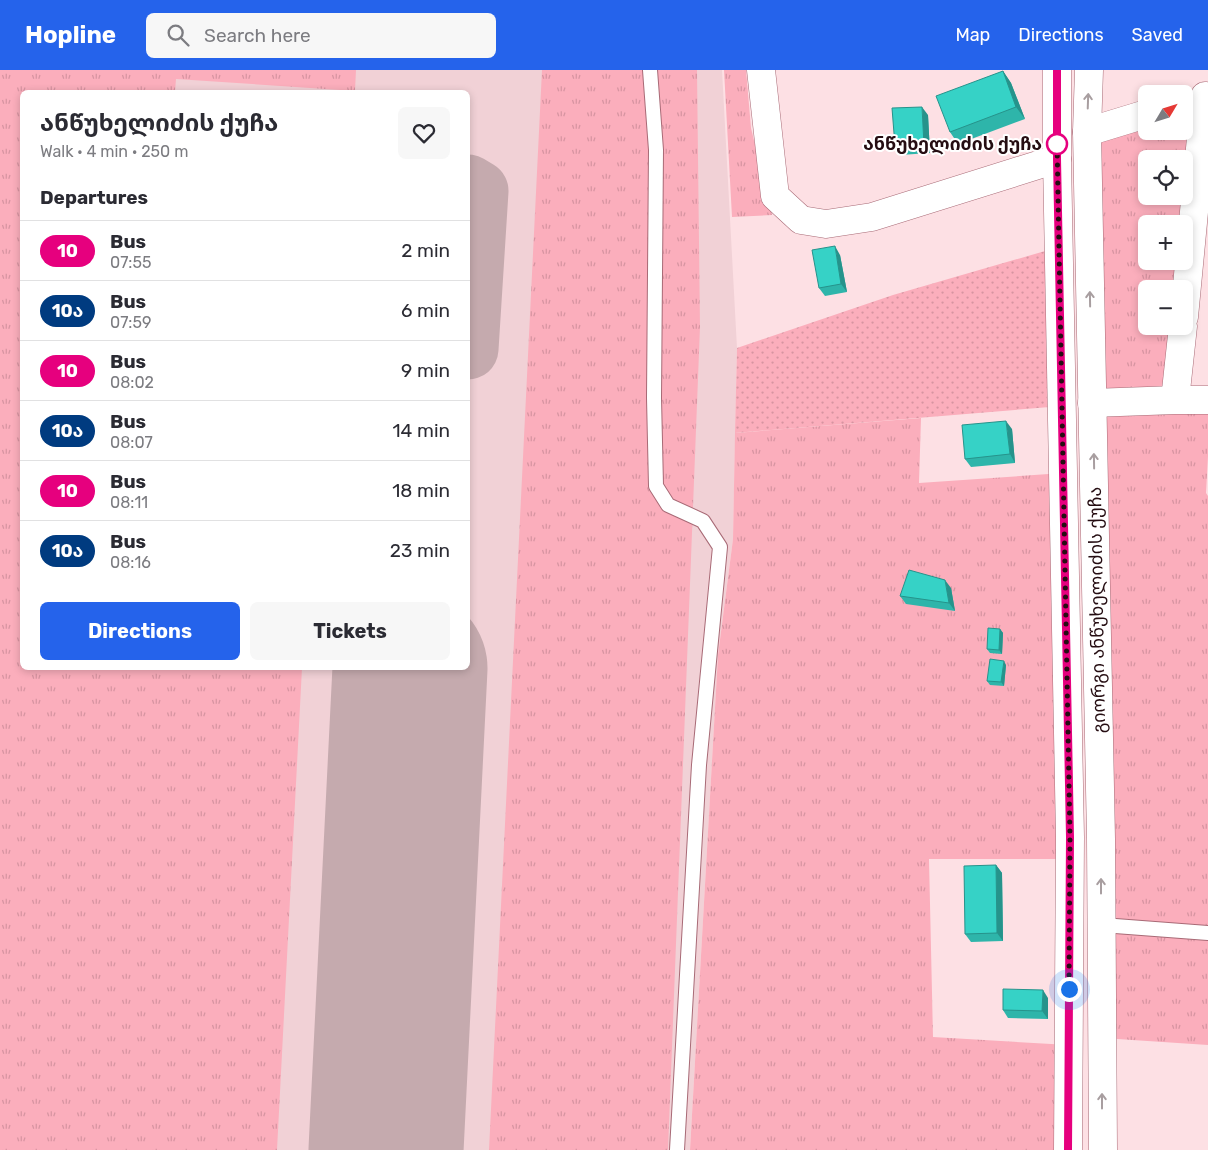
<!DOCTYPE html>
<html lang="en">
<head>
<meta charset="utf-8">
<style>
	:root { --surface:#fff; --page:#f7f7f7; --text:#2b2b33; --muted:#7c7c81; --line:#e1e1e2; --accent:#2563eb }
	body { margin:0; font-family:Rubik,"Noto Sans Georgian",sans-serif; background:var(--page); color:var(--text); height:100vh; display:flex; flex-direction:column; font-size:19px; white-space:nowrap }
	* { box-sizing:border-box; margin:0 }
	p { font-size:16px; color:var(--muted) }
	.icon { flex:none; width:28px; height:28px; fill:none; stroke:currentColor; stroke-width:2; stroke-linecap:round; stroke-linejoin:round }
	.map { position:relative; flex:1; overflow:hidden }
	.details { position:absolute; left:20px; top:20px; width:450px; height:580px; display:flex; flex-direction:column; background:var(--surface); border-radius:8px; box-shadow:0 2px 8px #0003 }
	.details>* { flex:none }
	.badge { padding:0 10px; border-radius:16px; font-size:18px; line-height:32px }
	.needle { width:32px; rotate:52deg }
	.controls { position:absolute; left:1138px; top:15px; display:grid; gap:10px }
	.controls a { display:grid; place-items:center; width:55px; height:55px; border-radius:8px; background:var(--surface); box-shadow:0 2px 8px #0003; font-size:25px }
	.you { position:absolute; width:25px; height:25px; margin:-12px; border:4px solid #fff; border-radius:50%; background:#1a73e8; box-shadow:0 0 0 8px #1a73e833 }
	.map>.badge { position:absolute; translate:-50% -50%; box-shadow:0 0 0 2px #fff }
	h2 { padding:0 20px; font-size:19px; line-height:45px }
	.round { display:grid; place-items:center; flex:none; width:52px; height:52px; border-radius:8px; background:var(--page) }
	.head { display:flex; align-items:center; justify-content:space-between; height:85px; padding:0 20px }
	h1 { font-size:24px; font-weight:700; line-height:38px }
	.cta { display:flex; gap:10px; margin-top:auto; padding:10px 20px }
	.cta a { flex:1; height:58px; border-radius:8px; background:var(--accent); color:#fff; font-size:20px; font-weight:700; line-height:58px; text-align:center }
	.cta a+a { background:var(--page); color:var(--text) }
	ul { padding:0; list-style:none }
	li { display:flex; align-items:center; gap:15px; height:60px; padding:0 20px; border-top:1px solid var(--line) }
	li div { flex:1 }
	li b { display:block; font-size:19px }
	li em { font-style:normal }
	li .badge { min-width:55px; font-weight:700; text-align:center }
	header { display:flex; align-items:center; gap:30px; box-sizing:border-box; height:70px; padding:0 25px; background:var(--accent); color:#fff }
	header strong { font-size:24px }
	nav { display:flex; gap:28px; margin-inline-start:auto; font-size:18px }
	.search { width:350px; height:45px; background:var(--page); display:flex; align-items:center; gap:12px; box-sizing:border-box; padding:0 18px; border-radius:8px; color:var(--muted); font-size:19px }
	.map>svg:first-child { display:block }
	.built { fill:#f1d1d6; fill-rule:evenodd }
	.grass { fill:url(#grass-tufts); fill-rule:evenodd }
	.park { fill:url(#park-dots) }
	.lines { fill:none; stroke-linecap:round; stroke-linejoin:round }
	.taxiway { stroke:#c5aaae; stroke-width:61 }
	.runway { stroke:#c5aaae; stroke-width:155 }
	.service-casing { stroke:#a86a76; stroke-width:16 }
	.minor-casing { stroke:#a86a76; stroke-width:29 }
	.secondary-casing { stroke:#a86a76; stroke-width:29 }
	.service { stroke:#fff; stroke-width:14 }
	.minor { stroke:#fff; stroke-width:28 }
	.secondary { stroke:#fff; stroke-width:28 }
	.wall { fill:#2eb5aa }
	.shaded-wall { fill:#26938b }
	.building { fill:#36d2c6; stroke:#26938b }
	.oneway { stroke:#a89ea0 }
	.line-casing { stroke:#fff; stroke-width:11 }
	.line { stroke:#e6007e; stroke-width:8 }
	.walk { stroke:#250d12; stroke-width:5; stroke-dasharray:0 9 }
	.stop-dot { fill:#fff; stroke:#e6007e; stroke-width:2.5 }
	.labels { text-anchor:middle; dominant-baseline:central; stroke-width:4; stroke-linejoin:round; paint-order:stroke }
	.stop-label { font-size:18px; font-weight:bold; fill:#250d12; stroke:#fff; text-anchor:end }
	.street-label { font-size:18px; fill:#250d12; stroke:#fff }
</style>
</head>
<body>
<header>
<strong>Hopline</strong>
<div class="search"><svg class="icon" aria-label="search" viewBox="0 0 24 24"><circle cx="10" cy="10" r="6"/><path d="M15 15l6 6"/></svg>Search here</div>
<nav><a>Map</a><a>Directions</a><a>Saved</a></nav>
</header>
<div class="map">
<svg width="1208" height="1080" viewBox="0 0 1208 1080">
	<defs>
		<pattern id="grass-tufts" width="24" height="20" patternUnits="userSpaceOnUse" patternTransform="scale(1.25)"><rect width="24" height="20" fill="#fbaebc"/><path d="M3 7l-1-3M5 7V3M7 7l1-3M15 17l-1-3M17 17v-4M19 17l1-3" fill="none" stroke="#d794a1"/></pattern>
		<pattern id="park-dots" width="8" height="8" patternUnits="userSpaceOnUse" patternTransform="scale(1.25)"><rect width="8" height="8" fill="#fbaebc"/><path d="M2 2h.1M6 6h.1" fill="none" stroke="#d794a1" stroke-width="1.8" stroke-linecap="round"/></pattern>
	</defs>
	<rect width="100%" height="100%" fill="#fde0e4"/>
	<path class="built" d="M0,0H722L737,278L733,469L718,585L690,1080H0ZM22,22H468V598H22Z"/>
	<path class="grass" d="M0,0H356L355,21L176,9L175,22H22V598H302L277,1080H0Z
		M542,0H697L700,257L668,1080H489Z
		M724,0H746L751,58L772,145L732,147Z
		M1205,26L1184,219H1146V256H1180L1172,331L1208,333V386L1206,423L1208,426V975L1102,968L1087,62L1146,44V61H1184V33ZM1146,89H1184V126H1146ZM1146,154H1184V191H1146Z
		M921,348L919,413L1063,403L1070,789H929L933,967L1069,975L1068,1080H690L718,585L733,469L735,363Z"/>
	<path class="park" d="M1059,177L1062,336L735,363L737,278L893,225Z"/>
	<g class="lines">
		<path class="taxiway" d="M468,115L478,121L468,279"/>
		<path class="runway" d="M386,1080L410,598"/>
		<defs>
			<path id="service" d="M650,0L656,80L654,328L656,416L668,435L703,451L720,477L699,695L677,1080
				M1102,855L1208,863"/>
			<path id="minor" d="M761,0L775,126L801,150L826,154L872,147L1057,89
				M1087,62L1146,44
				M1184,247L1205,26
				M1183,256L1175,330H1208
				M1092,333L1175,330"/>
			<path id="secondary" d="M1057,0V89L1070,767L1068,1080
				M1089,0L1087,62L1101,769L1103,1080"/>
		</defs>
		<use href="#service" class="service-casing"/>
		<use href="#minor" class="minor-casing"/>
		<use href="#secondary" class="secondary-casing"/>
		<use href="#service" class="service"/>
		<use href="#minor" class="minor"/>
		<use href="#secondary" class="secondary"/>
	</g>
	<path class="wall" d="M1003,1L1011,13L1025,49L958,74L950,62Z
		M928,45L930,83L900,85L895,76Z
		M840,185L847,222L825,226L819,218Z
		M1012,359L1015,393L971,397L965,389Z
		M951,518L955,541L906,534L900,526Z
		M1000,559L1003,563L1002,584L990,583L987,579Z
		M1006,595L1004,616L990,615L987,611Z
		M996,795L1002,803L1003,871L971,872L965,864Z
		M1048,928V949L1008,948L1003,940Z"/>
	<path class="shaded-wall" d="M1003,1L1011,13L1025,49L1016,37Z
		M922,37L928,45L930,83L924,75Z
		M835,176L840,185L847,222L841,214Z
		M1006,351L1012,359L1015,393L1010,384Z
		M945,510L951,518L955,541L949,533Z
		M1000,559L1003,563L1002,584L999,580Z
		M1004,591L1006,595L1004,616L1001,612Z
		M996,795L1002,803L1003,871L997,863Z
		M1043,920L1048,928V949L1042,941Z"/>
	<path class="building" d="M1003,1L1016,37L950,62L936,26Z
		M922,37L924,75L895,76L892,38Z
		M835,176L841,214L819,218L812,180Z
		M1006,351L1010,384L965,389L962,355Z
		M909,500L945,510L949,533L900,526Z
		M988,558L1000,559L999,580L987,579Z
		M990,589L1004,591L1001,612L987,611Z
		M996,795L997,863L965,864L964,796Z
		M1003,919L1043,920L1042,941L1003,940Z"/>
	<defs><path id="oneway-shaft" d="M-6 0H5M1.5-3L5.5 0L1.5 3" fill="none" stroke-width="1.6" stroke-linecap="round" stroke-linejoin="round" transform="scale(1.25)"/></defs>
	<g class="oneway">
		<use href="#oneway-shaft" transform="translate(1088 31) rotate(-88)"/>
		<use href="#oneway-shaft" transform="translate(1090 229) rotate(-91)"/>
		<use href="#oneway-shaft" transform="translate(1094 391) rotate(-91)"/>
		<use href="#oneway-shaft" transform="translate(1101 816) rotate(-90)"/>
		<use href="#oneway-shaft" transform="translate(1102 1031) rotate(-90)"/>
	</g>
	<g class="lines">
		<defs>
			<path id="line" d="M1057,0V89L1070,767L1068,1080"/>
		</defs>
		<use href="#line" class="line-casing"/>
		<use href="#line" class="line"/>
		<path class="walk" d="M1057,74V71L1070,767L1069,919"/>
	</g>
	<circle class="stop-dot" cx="1057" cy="74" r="10"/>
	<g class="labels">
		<g class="stop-label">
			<text x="1042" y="74">ანწუხელიძის ქუჩა</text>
		</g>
		<g class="street-label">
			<text transform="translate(1097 540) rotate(-91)">გიორგი ანწუხელიძის ქუჩა</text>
		</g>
	</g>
</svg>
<div class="controls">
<a><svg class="needle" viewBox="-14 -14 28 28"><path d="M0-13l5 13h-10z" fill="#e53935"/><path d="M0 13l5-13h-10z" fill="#7c7c81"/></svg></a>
<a><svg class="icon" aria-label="locate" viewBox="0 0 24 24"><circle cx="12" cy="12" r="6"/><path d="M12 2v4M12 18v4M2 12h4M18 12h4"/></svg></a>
<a>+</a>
<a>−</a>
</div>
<div class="you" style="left:1069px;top:919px"></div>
<section class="details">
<div class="head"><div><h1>ანწუხელიძის ქუჩა</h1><p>Walk · 4 min · 250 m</p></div><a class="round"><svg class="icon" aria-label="heart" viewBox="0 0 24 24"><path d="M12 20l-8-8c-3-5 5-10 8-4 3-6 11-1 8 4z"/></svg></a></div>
<h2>Departures</h2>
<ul>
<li><span class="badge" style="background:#e6007e;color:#fff">10</span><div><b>Bus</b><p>07:55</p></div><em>2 min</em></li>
<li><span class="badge" style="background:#003b80;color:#fff">10ა</span><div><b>Bus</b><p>07:59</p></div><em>6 min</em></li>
<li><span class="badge" style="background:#e6007e;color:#fff">10</span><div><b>Bus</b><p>08:02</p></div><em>9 min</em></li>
<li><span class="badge" style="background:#003b80;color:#fff">10ა</span><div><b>Bus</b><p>08:07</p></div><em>14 min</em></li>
<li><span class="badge" style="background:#e6007e;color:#fff">10</span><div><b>Bus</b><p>08:11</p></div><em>18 min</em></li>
<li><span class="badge" style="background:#003b80;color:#fff">10ა</span><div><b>Bus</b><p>08:16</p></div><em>23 min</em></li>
</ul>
<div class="cta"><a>Directions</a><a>Tickets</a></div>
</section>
</div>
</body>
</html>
